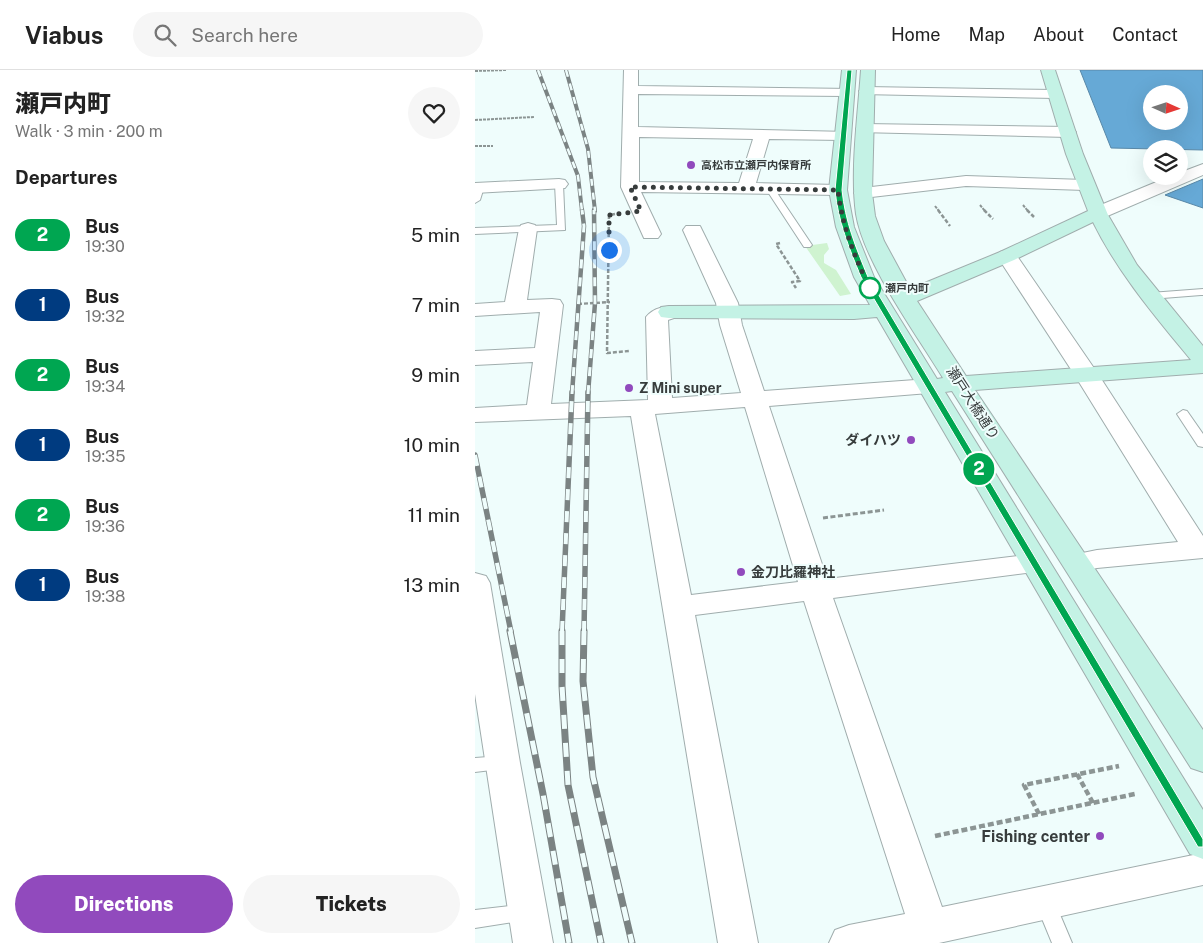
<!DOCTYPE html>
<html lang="en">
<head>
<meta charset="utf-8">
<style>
	:root { --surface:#fff; --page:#f6f6f6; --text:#222; --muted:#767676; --line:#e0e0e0; --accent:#914abd }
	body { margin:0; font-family:"Public Sans","Noto Sans JP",sans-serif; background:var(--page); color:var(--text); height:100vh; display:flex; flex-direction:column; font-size:19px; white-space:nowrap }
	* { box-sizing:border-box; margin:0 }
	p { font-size:16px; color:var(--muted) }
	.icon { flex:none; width:28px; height:28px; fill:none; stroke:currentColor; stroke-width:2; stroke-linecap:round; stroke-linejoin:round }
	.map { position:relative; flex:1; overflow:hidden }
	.drawer { display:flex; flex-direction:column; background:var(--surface); width:475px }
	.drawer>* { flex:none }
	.badge { padding:0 10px; border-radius:16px; font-size:18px; line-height:32px }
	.needle { width:32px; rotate:93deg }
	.buttons { position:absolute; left:668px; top:15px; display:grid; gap:10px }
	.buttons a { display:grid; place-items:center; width:45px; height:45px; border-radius:50%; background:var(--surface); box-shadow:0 5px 20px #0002; font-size:25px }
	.you { position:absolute; width:25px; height:25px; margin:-12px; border:4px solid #fff; border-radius:50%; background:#1a73e8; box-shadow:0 0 0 8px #1a73e833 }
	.map>.badge { position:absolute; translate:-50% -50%; box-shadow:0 0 0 2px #fff }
	h2 { padding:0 15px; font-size:19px; line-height:45px }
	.round { display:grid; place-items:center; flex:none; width:52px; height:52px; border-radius:26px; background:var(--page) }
	.head { display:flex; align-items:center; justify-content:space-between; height:85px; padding:0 15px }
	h1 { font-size:24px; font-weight:800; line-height:38px }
	.button { display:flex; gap:10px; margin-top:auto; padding:10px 15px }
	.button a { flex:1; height:58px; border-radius:30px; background:var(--accent); color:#fff; font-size:20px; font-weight:800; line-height:58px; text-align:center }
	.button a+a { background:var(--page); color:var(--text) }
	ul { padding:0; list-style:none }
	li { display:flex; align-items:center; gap:15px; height:70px; padding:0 15px }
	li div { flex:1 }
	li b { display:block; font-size:19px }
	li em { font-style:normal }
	li .badge { min-width:55px; font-weight:700; text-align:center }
	header { display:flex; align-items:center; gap:30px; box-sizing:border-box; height:70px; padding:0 25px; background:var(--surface); border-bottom:1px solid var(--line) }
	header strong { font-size:24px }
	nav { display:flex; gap:28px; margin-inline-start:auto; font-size:18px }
	.search { width:350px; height:45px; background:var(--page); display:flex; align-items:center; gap:12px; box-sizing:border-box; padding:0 18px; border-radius:28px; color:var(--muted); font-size:19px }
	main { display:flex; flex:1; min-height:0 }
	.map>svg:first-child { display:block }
	.green { fill:#cff3d0 }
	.water { fill:#66a9d6; stroke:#5888a8; fill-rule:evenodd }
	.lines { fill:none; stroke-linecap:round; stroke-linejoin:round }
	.lane-casing { stroke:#a0adad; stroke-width:2 }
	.street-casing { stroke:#a0adad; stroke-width:2 }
	.secondary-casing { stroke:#a0adad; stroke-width:2 }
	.path-far3 { stroke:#8c9594; stroke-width:2; stroke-dasharray:3 1; stroke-linecap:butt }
	.path-far2 { stroke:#8c9594; stroke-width:2.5; stroke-dasharray:4 2; stroke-linecap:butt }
	.path-far1 { stroke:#8c9594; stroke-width:3; stroke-dasharray:5 2.5; stroke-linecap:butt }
	.path { stroke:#8c9594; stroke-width:4.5; stroke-dasharray:6 3; stroke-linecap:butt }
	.lane { fill:#fff; fill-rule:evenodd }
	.street { fill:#fff; fill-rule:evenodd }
	.secondary { fill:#c4f2e5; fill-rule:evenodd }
	.rail-far3-casing { stroke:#7b8383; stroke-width:4 }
	.rail-far2-casing { stroke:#7b8383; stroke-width:4.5 }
	.rail-far1-casing { stroke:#7b8383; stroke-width:5.5 }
	.rail-casing { stroke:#7b8383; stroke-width:7 }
	.rail-far3 { stroke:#effdfc; stroke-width:2.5; stroke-dasharray:7; stroke-linecap:butt }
	.rail-far2 { stroke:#effdfc; stroke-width:3; stroke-dasharray:9; stroke-linecap:butt }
	.rail-far1 { stroke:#effdfc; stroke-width:4; stroke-dasharray:11; stroke-linecap:butt }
	.rail { stroke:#effdfc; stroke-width:5; stroke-dasharray:14; stroke-linecap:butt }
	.line { fill:#00a651; stroke:#fff }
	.walk { stroke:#373c3c; stroke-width:5; stroke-dasharray:0 9 }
	.poi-dot { fill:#914abd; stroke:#effdfc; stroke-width:2 }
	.stop-dot { fill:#fff; stroke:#00a651; stroke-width:2.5 }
	.labels { text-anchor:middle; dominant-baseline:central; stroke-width:4; stroke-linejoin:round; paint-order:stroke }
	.far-poi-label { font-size:11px; font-weight:bold; fill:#373c3c; stroke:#effdfc; text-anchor:start }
	.far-stop-label { font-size:11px; font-weight:bold; fill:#373c3c; stroke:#effdfc; text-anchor:start }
	.poi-label { font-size:14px; font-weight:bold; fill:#373c3c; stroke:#effdfc; text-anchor:start }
	.street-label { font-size:14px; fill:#373c3c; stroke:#effdfc }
	.near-poi-label { font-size:16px; font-weight:bold; fill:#373c3c; stroke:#effdfc; text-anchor:end }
</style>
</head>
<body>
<header>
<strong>Viabus</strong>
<div class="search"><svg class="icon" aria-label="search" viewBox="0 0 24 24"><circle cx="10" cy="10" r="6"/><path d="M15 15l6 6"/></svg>Search here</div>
<nav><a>Home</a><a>Map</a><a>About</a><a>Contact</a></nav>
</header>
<main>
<section class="drawer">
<div class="head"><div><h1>瀬戸内町</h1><p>Walk · 3 min · 200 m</p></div><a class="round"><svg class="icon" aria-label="heart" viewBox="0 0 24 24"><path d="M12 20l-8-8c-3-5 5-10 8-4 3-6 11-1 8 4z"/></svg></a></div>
<h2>Departures</h2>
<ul>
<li><span class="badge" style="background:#00a651;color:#fff">2</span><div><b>Bus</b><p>19:30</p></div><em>5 min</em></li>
<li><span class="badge" style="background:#003b80;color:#fff">1</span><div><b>Bus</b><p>19:32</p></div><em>7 min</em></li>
<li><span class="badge" style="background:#00a651;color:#fff">2</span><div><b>Bus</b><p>19:34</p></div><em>9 min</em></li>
<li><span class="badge" style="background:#003b80;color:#fff">1</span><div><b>Bus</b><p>19:35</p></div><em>10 min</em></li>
<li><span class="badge" style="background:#00a651;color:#fff">2</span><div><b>Bus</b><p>19:36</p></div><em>11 min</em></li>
<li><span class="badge" style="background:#003b80;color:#fff">1</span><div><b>Bus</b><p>19:38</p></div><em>13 min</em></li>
</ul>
<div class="button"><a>Directions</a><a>Tickets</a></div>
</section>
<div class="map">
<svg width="728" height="873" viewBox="0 0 728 873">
	<rect width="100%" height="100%" fill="#effdfc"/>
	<path class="green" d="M352,173L354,179L349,185V193L361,200L376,224L365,226L330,176Z"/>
	<path class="water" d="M605,0H728V80L636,78ZM676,24H704V51H676Z
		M728,109V138L690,125Z"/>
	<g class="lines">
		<defs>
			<path id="lane" d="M84,111L88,114L90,160L0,164V158L82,155L80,114Z
				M5,114L9,117L5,130L0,133V118Z
				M292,117H298L337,175L335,177H329L291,119Z
				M728,219V225H726L675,229L670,226L675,223Z
				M708,340L712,341L728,364V377L723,376L702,344Z
				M27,686L33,688L36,693L33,698L0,702V688Z
				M571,825L578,828L597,873H577L561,834L564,828Z
				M51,834L58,837L61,843L58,849L0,858V840Z"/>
			<path id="street" d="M149,0H163V16L376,19L378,22L376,25L371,26L163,24V57L374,62L376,65L374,68L368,70L294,69L281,113L363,115L369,116L372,120L369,124L363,125L166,122L186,164L183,168H169L146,117ZM164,67L278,69L264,113L164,112Z
				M391,17L580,20L587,24L580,28L386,24L384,21Z
				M389,54L593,57L601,62L593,67L383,62L381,59L383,56Z
				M728,94V105L630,147H616L614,143L616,139L696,106H704V103Z
				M491,106L610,110L616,111L619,115L616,119L610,120L491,116L388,128L382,127L379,123L382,119L388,118Z
				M84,109L90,110L93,114L90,118L0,123V113Z
				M53,153L60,155L62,159L52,230L77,229L85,230L88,235L76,334L173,330L171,247C178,238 191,235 202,237L205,242L202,247L193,250L197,328L266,323L245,255L241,233L208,160L211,156H225L263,233L267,255L289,321L454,309L462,311L466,316L462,321L454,323L294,336L352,509L559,484L569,486L574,493L569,500L559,502L358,528L467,837L728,783V815L464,873H354L360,860L374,855L430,844L329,531L220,545L283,873H243L156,346L0,352V338L52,335L58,292L0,295V281L60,278L65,242L0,246V234L30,232L44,159L46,155ZM270,337L323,512L216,525L180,344Z
				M532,180L539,182L542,186L623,304L728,466V488L622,498L603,502L593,500L588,493L593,486L622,480L703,472L599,304L522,186L525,182Z
				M0,503L11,506L15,513L45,693L78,873H38L0,624Z"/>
			<path id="secondary" d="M367,0H381L372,120L379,157L399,207L462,309L468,308C442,265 389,193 381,144C375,101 383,44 386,0H400L397,123L400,146L409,171L435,219L525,182L613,141L591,84L566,0H580L608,84L633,145L662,195L728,276V303L500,320L728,660V702L716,698L477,321L470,322L728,740V789L715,784L402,247L379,249L194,248L186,247L183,242L186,237L194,236L395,235L379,207L361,157L354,120ZM618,152C643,203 680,246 716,290L491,306L442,231L539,190Z"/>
		</defs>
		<use href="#lane" class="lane-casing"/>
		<use href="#street" class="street-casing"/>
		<use href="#secondary" class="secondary-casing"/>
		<path class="path-far3" d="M0,1L31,0
			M0,50L59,47
			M0,76H18
			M505,135L510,141
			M548,135L553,141
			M460,136L464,141"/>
		<path class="path-far2" d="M463,140L475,156
			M509,140L518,149
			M552,140L559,147
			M140,144L134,145L132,283L154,281
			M305,173L301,174L325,211L317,212L321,218
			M103,234L135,232"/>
		<path class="path-far1" d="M348,448L409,440"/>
		<path class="path" d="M602,704L618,733
			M564,744L549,715L644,696
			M460,766L660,724"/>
		<use href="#lane" class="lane"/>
		<use href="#street" class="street"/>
		<use href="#secondary" class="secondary"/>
		<defs>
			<path id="rail-far3" d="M63,0L103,106L107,141
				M91,0L113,79L120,141"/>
			<path id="rail-far2" d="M97,324L109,156L107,140
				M113,324L120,233L119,140"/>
			<path id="rail-far1" d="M0,385L36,562
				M87,562L97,322
				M109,562L113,322"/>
			<path id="rail" d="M35,561L68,724L94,873
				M87,561V616L93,715L126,873
				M109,561L108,611L118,707L157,873"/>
		</defs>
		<use href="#rail-far3" class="rail-far3-casing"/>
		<use href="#rail-far2" class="rail-far2-casing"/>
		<use href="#rail-far1" class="rail-far1-casing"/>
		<use href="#rail" class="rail-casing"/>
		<use href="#rail-far3" class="rail-far3"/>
		<use href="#rail-far2" class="rail-far2"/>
		<use href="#rail-far1" class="rail-far1"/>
		<use href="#rail" class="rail"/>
	</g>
	<path class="line" d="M372,0H377L367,120C370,151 381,178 393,207L728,769V777H723L386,207C374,178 363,151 360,120Z"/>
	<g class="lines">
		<path class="walk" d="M134,180V145L166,141L155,117L363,120C367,157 381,191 398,224L395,218"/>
	</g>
	<g class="poi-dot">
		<circle cx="216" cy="95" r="5"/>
		<circle cx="154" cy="318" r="5"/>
		<circle cx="436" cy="370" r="5"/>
		<circle cx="266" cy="502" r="5"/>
		<circle cx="625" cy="766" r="5"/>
	</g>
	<circle class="stop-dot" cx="395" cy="218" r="10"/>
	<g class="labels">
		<g class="far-poi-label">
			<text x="226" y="95">高松市立瀬戸内保育所</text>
		</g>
		<g class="far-stop-label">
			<text x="410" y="218">瀬戸内町</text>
		</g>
		<g class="poi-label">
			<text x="164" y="318">Z Mini super</text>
			<text x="426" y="370" text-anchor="end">ダイハツ</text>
			<text x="276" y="502">金刀比羅神社</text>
		</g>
		<g class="street-label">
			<text transform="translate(498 333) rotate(57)">瀬戸大橋通り</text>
		</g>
		<g class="near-poi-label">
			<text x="615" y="766">Fishing center</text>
		</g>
	</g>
</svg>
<div class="buttons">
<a><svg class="needle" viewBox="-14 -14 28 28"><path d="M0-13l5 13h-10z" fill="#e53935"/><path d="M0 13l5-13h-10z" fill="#767676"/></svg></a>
<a><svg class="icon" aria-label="layers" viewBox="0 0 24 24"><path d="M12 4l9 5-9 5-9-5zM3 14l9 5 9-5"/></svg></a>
</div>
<div class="you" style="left:134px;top:180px"></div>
<b class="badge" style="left:504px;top:399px;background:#00a651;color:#fff">2</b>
</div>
</main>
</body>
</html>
